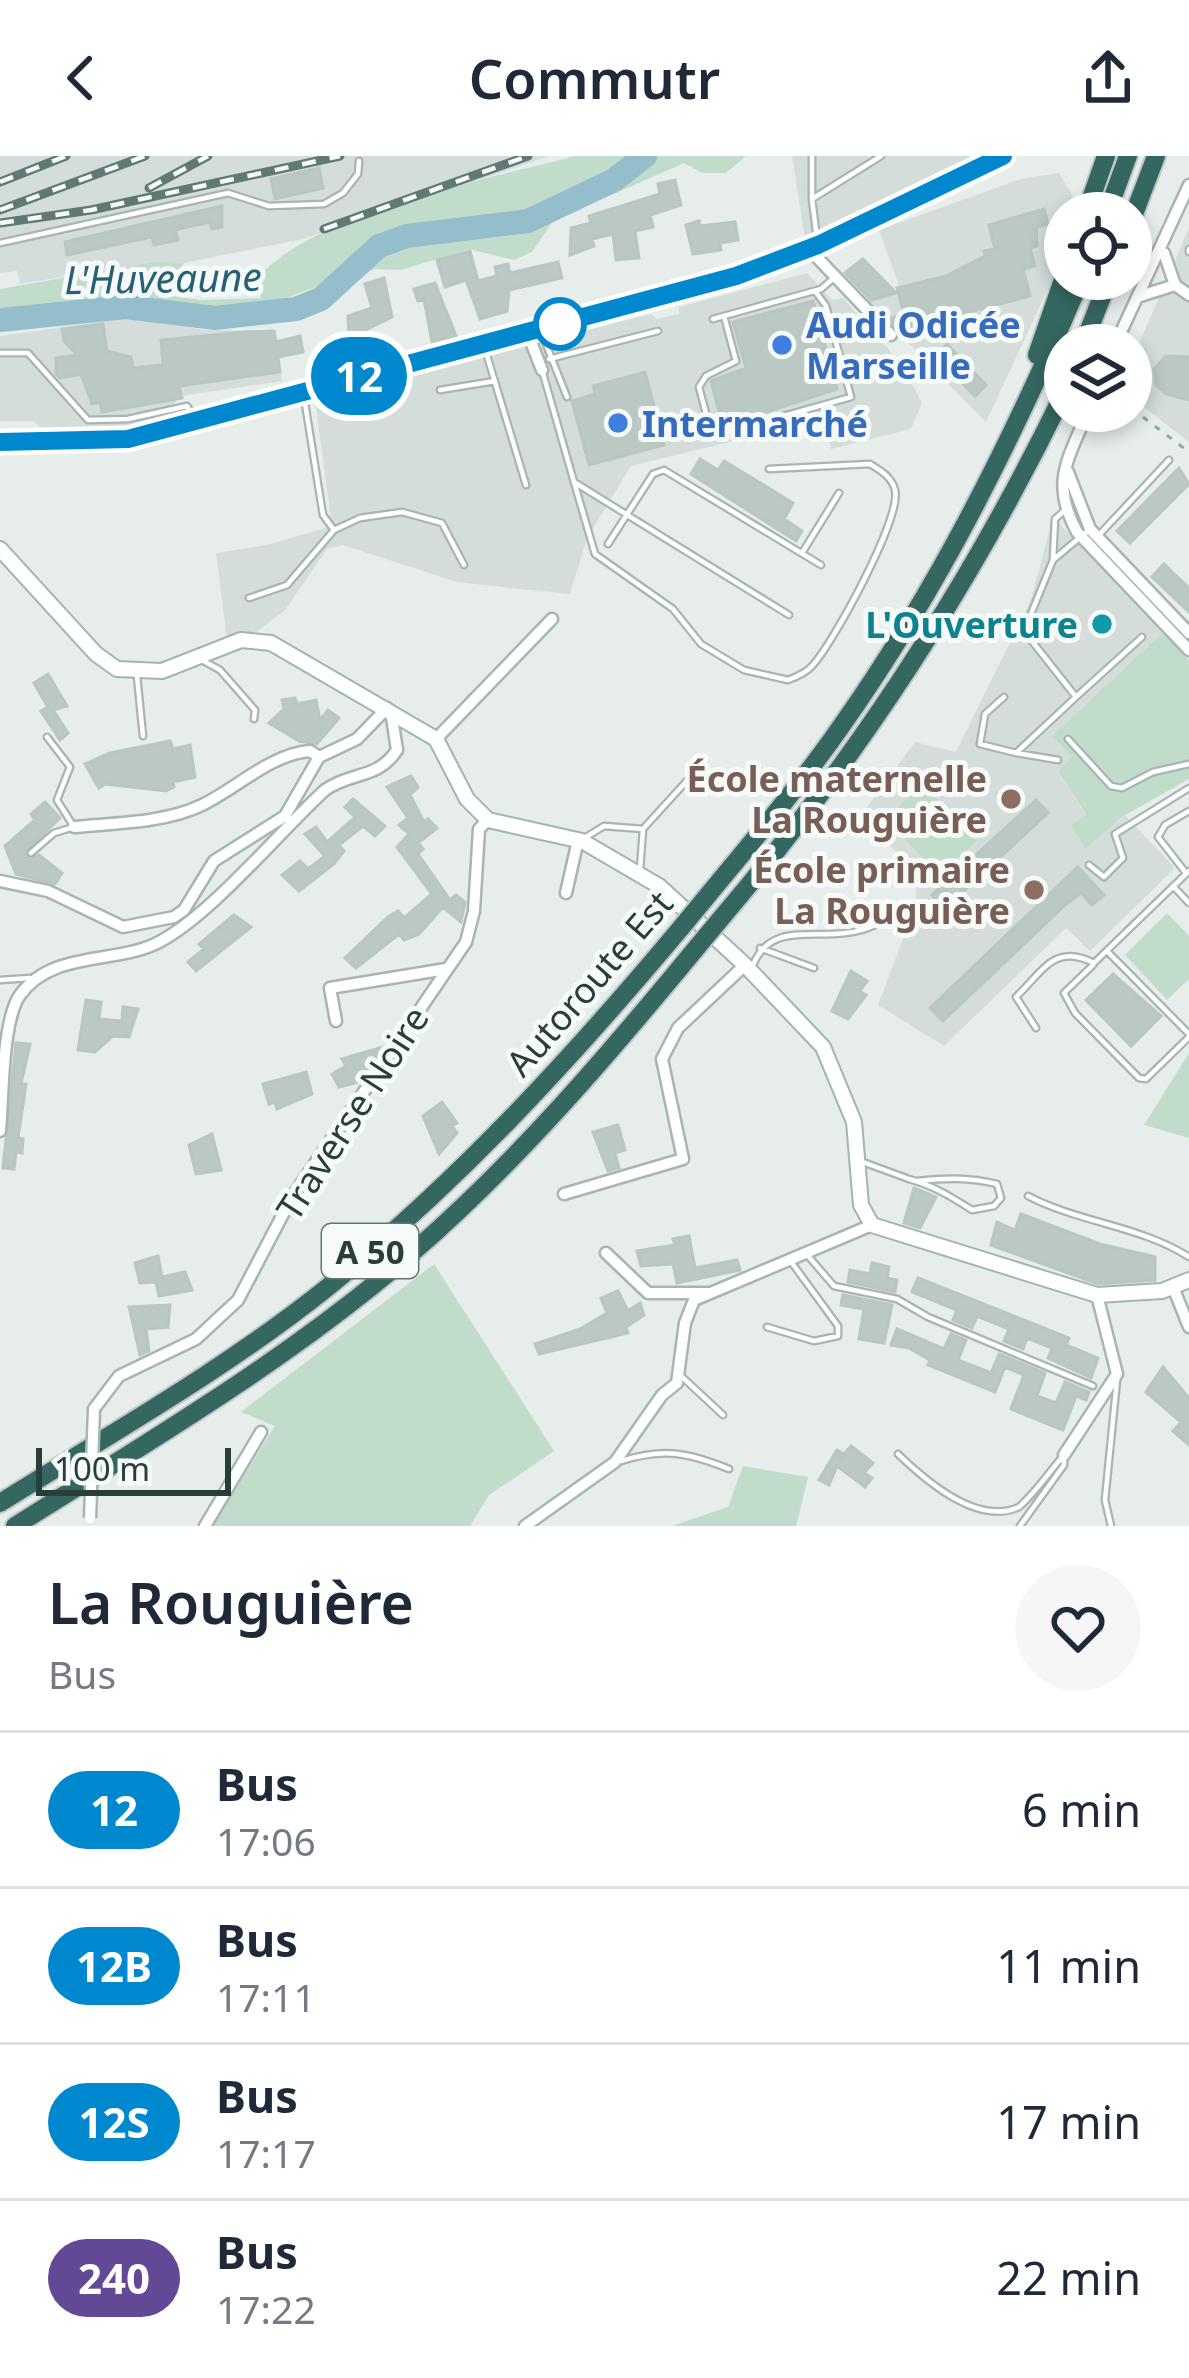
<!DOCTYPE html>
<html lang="fr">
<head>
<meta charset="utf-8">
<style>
	:root { --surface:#fff; --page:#f6f6f7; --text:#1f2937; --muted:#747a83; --line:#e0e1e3 }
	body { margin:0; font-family:"Noto Sans",sans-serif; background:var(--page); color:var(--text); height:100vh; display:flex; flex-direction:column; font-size:45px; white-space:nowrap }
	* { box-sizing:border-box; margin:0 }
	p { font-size:39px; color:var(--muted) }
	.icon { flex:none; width:66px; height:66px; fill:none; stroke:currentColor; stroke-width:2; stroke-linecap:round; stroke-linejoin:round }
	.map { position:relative; height:1370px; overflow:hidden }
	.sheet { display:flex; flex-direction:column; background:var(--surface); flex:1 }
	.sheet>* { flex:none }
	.badge { padding:0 24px; border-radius:39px; font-size:42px; line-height:78px }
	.controls { position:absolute; left:1044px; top:36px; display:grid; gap:24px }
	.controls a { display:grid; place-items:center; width:108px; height:108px; border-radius:50%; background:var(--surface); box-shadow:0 6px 18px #0003; font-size:60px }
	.scale { position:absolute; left:36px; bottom:30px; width:195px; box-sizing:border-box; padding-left:12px; border:6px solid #273e39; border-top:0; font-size:33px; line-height:42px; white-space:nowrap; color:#273e39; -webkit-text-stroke:9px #f6faf8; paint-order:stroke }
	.map>.badge { position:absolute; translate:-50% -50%; box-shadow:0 0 0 6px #fff }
	.round { display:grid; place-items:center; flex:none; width:126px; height:126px; border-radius:63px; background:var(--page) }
	.head { display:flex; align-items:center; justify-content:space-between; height:204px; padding:0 48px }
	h1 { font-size:57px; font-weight:600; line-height:90px }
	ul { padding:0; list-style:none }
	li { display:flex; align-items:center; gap:36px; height:156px; padding:0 48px; border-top:3px solid var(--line) }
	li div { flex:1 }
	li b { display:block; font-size:45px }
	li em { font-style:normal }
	li .badge { min-width:132px; font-weight:700; text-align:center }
	header { display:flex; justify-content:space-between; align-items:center; height:156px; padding:0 48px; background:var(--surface); font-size:54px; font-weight:600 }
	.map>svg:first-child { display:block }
	.built { fill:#d4ddda }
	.green { fill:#c1dccb }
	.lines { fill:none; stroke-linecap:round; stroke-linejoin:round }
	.river { stroke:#94becc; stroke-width:24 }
	.building { fill:#bbc8c4; stroke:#b9c6c2; stroke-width:3 }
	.lane-casing { stroke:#a9b5b2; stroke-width:9 }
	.street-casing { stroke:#a9b5b2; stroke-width:15 }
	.secondary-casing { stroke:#a2b5b0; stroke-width:18 }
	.highway-casing { stroke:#c3c9c8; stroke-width:22 }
	.path { stroke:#8aada5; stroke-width:3; stroke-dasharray:6 9; stroke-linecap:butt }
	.lane { stroke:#fff; stroke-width:4.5 }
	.street { stroke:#fff; stroke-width:10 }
	.secondary { stroke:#fff; stroke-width:14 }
	.highway { stroke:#356761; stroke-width:18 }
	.rail-casing { stroke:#617974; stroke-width:9 }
	.rail { stroke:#f6faf8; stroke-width:4.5; stroke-dasharray:14; stroke-linecap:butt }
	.street-bridge-casing { stroke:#a9b5b2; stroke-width:15; stroke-linecap:butt }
	.highway-bridge-casing { stroke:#c3c9c8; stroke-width:22; stroke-linecap:butt }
	.street-bridge { stroke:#fff; stroke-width:10 }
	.highway-bridge { stroke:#356761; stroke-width:18 }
	.line-casing { stroke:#fff; stroke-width:27 }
	.line { stroke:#0088ce; stroke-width:18 }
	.stop-dot { fill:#fff; stroke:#0088ce; stroke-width:6 }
	.shop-dot { fill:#3f7fe0; stroke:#f6faf8; stroke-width:4.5 }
	.culture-dot { fill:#0f9aa8; stroke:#f6faf8; stroke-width:4.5 }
	.education-dot { fill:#8d6e63; stroke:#f6faf8; stroke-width:4.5 }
	.labels { text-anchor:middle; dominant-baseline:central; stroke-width:10; stroke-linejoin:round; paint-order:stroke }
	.shield { fill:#f6faf8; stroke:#657672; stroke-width:3 }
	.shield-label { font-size:33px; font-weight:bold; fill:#273e39 }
	.shop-label { font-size:36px; font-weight:bold; fill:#366cbe; stroke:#f6faf8; text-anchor:start }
	.culture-label { font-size:36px; font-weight:bold; fill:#0d838f; stroke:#f6faf8; text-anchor:end }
	.education-label { font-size:36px; font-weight:bold; fill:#785e54; stroke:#f6faf8; text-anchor:end }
	.street-label { font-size:36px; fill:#273e39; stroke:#f6faf8 }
	.water-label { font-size:39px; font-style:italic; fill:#266074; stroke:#f6faf8 }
</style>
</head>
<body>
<header><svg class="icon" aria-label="back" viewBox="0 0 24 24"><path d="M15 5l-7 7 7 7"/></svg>Commutr<svg class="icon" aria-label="share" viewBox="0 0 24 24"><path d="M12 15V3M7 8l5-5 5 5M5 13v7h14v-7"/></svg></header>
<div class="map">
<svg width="1189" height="1370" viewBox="0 0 1189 1370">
	<rect width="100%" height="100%" fill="#e6edeb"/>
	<path class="built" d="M0,0H549L303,83L184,107L158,105L20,128L17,115L0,117Z
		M792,0H976L805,82Z
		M1059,17L1073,41L1074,57H1065V96L986,266L867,145L901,135L879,74L1021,23Z
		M1189,72V286L1131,241V206Z
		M807,117L832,144L843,142L902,209L922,247L911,273L831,293L823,263L631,310L587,382L570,438L457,426L343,389L327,393L285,454L255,477L227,483L216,397L267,389L332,370L315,243L651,158L657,163L679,158V151Z
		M135,161L203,174L274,175L282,225L181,240L159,265L122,274L47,277L33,265H0V180Z
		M1053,361L1162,477L1052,580L1073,602L1058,616L1086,660L1071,669L1086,693L1125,659L1175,712L1090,795L1066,772L944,890L878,849L916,749V718L862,658L915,586L956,596L1031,444Z"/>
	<path class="green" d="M575,0H746L726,17H702L684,7L553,65L532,96L514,104L469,93L401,114L376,113L327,127L270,148L208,157L155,148L0,172V133L158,105L184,107L178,116L154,120L156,138L202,144L261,142L258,121C320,54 486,24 575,0Z
		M1162,477L1189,504V623L1122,661L1086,693L1071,669L1086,659L1058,615L1072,601L1052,580Z
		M923,628L977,685L939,720L886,662Z
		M1167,757L1189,780V823L1167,844L1125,799Z
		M1189,897V982L1144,969Z
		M434,1108L554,1295L489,1339L470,1370H212L275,1270L241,1256Z
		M743,1310L808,1321L796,1370H672L728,1351Z"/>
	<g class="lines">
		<path class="river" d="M0,164L126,151L215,162L296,153L321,143L379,90L407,80L528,65L614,24L645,0"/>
	</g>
	<path class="building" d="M319,12L323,32L275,43L271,23Z
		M675,24L681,49L650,59L653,71L635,75L639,102L616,104L613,78L592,83L594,90L570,99L571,72L591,67L589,60L660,38L658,28Z
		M222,50V71L212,73L210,66L175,74L178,84L154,89L152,81L67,99L65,86Z
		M1044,53L1048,68L1036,71L1037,90L1030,92L1035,110L1023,113L1030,140L899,174L889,163L904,158L897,132L946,120L985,100L984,95L995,93L989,69Z
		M699,65L700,70L735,66L738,84L720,87L721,94L693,98L686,69Z
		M470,95L478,125L497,120L495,111L508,108L510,117L558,106L562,122L509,134L507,155L480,163L466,124L445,131L437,104Z
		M863,103L896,137L871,144L845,117Z
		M384,122L392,161L349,182L348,160L372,152L365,128Z
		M435,127L456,180L432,186L424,143L418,145L414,133Z
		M813,145L837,233L723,270L711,225L746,212L733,166Z
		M103,168L107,195L131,201L133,212L163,209L161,184L244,176L274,175L276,186L300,180L303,196L278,201L280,216L179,230L182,242L102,256L100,246L92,248L81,218L60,222L56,218V202L77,199L64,185L62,173Z
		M947,188L986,229L975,240L936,200Z
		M1166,200L1189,201V244L1166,238L1156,229L1154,213Z
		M645,216L664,289L589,309L572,245L595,238L593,230Z
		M700,303L718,314L724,305L793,347L784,363L802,375L796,385L691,318Z
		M1179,312L1189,328L1130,387L1117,375Z
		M1164,408L1189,432V456L1152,421Z
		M48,518L67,550L53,554L68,577L60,584L41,555L48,551L34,527Z
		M295,542L297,548L316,544L320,564L328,554L339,562L317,588L299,585L269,567L284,553L282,544Z
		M170,585L173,593L190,589L195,621L173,626L174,631L166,635L105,628L99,632L85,608L110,597Z
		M411,620L418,631L410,639L424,666L428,663L437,672L418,687L423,693L418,698L450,744L456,739L465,746L461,766L443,751L419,778L404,784L399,778L356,812L345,802L388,761L398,755L404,762L432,738L397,691L409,678L399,669L408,662L387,631Z
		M353,643L385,670L375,680L363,670L339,689L344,695L334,708L299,735L282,719L300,705L308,713L325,700L305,678L316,671L327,686L355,661L345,651Z
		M1036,644L1048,657L944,753L932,739Z
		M45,646L60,662L24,697L30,704L39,699L62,717L55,728L16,718L5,690L35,664L31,658Z
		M1078,711L1104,739L1092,749L1081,737L1065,749L943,865L930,852Z
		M234,759L251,771L196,815L188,806L204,793L199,788Z
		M851,815L867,825L860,835L866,839L848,863L832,855Z
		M1113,818L1161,860L1131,890L1086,844Z
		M86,844L101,846L99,863L122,865L123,851L138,853L129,881L113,880L95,896L78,894Z
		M16,887L30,888L21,928H26L18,982L23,983L22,997L16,996L14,1013L3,1012Z
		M383,891L359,926L339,931L332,918L346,910L342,903Z
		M306,916L312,938L277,953L275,946L269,948L263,928Z
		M442,946L457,967L452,970L457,977L439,998L423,960Z
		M618,969L625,994L615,997L619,1012L608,1015L593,976Z
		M212,978L221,1014L196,1018L189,989Z
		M914,1032L936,1041L920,1072L904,1067Z
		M1021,1058L1100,1088L1155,1101V1124L1098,1128L991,1089L997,1066L1015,1074Z
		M689,1080L695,1112L737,1104L740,1114L677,1127L673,1108L641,1110L637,1095L675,1089L673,1083Z
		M158,1100L162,1121L185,1116L192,1134L159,1140L156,1126L140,1127L135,1107Z
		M872,1107L889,1111L887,1122L897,1124L895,1136L848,1126L850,1114L870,1118Z
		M918,1122L1069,1182L1066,1189L1098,1202L1091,1222L1048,1202L1052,1192L1027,1182L1023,1193L1004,1185L1009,1173L977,1160L972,1172L953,1164L957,1154L912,1136Z
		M618,1135L628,1155L640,1147L644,1159L626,1171L628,1177L539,1198L535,1188L580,1173L607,1157L601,1142Z
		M843,1139L892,1149L884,1187L859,1183L864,1153L841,1149Z
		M170,1149L168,1171L146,1173L149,1195L140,1199L129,1151Z
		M897,1173L944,1193L951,1178L966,1184L958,1204L991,1217L999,1198L1045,1217L1037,1240L1056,1247L1065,1226L1089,1236L1086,1244L1076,1240L1063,1274L1011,1253L1024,1219L1005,1211L995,1236L928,1209L930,1204L909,1192L891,1189Z
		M1163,1211L1189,1242V1289L1173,1275L1181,1266L1146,1236Z
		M851,1290L873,1307L864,1317L872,1322L865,1331L837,1310L829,1329L819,1324L837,1294L842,1297L839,1304Z"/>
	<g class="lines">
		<defs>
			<path id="lane" d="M812,43V0
				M817,83L812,43L881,0
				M0,87L228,37L269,50L324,48L343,37L358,18L359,5
				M1189,93V96
				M724,160L736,205L706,220L699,231L712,280L851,241L826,150L815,135
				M713,163L821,133L835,121
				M542,178L567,241
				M485,193L526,329
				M0,197H28L88,264L128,263L187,250L196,264
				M549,203L658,175
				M542,214L574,326L789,459
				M440,234L495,225
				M304,241L323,359L334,374
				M574,326L595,398L673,453L701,488L744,514L788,524C796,521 806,517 812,510C832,489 902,362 895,334C892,321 880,314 870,308L769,313
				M1099,379L1169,304
				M608,388L653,318L664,314L821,409
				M802,397L839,337
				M1053,404L1090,373
				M249,442L287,429L334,374L360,362L402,356L442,367L464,409
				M200,503L220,514L255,554L254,563
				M137,520L143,580
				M1004,541L985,558L980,588L1016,597L1076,541L1024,475L1053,404L1055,363L1065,354
				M1076,541L1142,481
				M1068,583L1111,630L1122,632L1153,616L1189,608
				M1016,597L1058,604
				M586,681L604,670L643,673L704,606
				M31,697L54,677L74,671L57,644L70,611L47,581
				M1089,709L1104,721L1123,702L1115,678L1189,632
				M640,714L643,673
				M1186,717L1158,681L1165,669L1189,655
				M1173,730L1189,747
				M760,792L814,812
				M1107,795L1189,878
				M753,809C774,758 827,792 875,769
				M1093,809L1064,837L1075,857L1139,922L1146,923L1189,881
				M0,824L30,822
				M1036,872L1016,841C1044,814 1055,787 1094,807L1189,715
				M860,1005L909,1023C934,1030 950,1040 972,1054L994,1050L1001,1042L997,1028C968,1021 945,1022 917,1025
				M1028,1040C1080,1067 1141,1070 1189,1101
				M809,1101L834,1130L897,1143L928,1161L1093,1230
				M767,1171L814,1185L838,1180V1170L792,1107
				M680,1219L723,1259
				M898,1298C925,1324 977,1370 1019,1351C1036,1336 1049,1316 1064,1299
				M621,1305C664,1292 687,1296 729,1313
				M1020,1370L1064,1309V1299
				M1111,1370L1105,1344L1117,1224"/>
			<path id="street" d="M809,93L891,179
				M1164,97L1175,129L1189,139
				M1137,141L1175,129
				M527,176L542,214
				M1115,189L1189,29
				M1088,255C1068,304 1050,326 1077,376L1189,494
				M1068,316L1090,373L1189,477
				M436,583L552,463
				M74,671C115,667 165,667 202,649C237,632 271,598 310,595L319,601L357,583L387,552
				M0,725L48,735L123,771L174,761L184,754L214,705L285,660L319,601
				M566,737L578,684
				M336,865L330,832L446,813
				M0,975C3,943 2,864 20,839C52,795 112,808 155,788C208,763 279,676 325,634C352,615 377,624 397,594L391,555
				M564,1038L683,1003L662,903L678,872L745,809
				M606,1097L648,1137H709
				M1173,1131L1189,1171
				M94,1253L119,1220L196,1183L238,1144L292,1041L466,786L474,755L479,673L488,664
				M1064,1299L1117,1218L1097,1139
				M205,1370L261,1276
				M525,1370L615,1306L662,1239L677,1227L685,1167L694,1144L872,1069"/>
			<path id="secondary" d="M0,286L128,283L736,120L818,89L1003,0
				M0,393L96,498L117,513L162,515L241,484L271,487L436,583L467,643L488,664L582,685L659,730L745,809L823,891L854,966L861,1049L872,1069L1097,1139L1162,1135L1189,1124"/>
			<path id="highway" d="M1086,57L1106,0
				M1107,57L1128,0
				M1131,66L1156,0
				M1083,189L1109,123
				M1037,199L1065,118
				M704,744C750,688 798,632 840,572C939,432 1014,281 1081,123
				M723,760C861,598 972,427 1065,235
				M0,1347C110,1278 226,1213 328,1131C460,1024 571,903 680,773
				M15,1370C151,1284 291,1202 413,1096C519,1004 609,898 698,790"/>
		</defs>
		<use href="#lane" class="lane-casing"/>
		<use href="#street" class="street-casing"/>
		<use href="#secondary" class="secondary-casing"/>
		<use href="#highway" class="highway-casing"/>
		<path class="path" d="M1131,252L1189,296"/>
		<use href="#lane" class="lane"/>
		<use href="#street" class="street"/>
		<use href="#secondary" class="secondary"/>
		<use href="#highway" class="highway"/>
		<defs>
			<path id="rail" d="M0,26L66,0
				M149,32L208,0
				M0,54L145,0
				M0,67L91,54L340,0
				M324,73L528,0"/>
		</defs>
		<use href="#rail" class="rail-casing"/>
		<use href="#rail" class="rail"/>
		<defs>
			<path id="street-bridge" d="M90,1362L94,1253"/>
			<path id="highway-bridge" d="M680,773L704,744
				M698,790L723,760"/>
		</defs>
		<use href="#street-bridge" class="street-bridge-casing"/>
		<use href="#highway-bridge" class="highway-bridge-casing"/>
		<use href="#street-bridge" class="street-bridge"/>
		<use href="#highway-bridge" class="highway-bridge"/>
	</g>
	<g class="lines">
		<defs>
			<path id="line" d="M0,286L128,283L736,120L818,89L1003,0"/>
		</defs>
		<use href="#line" class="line-casing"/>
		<use href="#line" class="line"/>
	</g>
	<circle class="stop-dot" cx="560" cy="168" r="24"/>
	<g class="shop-dot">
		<circle cx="782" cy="189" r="12"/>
		<circle cx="618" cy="267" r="12"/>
	</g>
	<circle class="culture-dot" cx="1102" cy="468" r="12"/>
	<g class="education-dot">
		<circle cx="1011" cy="643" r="12"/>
		<circle cx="1034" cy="734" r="12"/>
	</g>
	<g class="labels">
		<rect class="shield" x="322" y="1068" width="96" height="54" rx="9"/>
		<g class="shield-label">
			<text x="370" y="1095">A 50</text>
		</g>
		<g class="shop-label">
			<text x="806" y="168">Audi Odicée<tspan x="806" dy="41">Marseille</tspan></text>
			<text x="642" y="267">Intermarché</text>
		</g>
		<g class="culture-label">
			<text x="1078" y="468">L'Ouverture</text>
		</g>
		<g class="education-label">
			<text x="987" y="622">École maternelle<tspan x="987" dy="41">La Rouguière</tspan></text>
			<text x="1010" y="713">École primaire<tspan x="1010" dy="41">La Rouguière</tspan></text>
		</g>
		<g class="street-label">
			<text transform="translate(589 827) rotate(-49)">Autoroute Est</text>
			<text transform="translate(352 957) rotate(-57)">Traverse Noire</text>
		</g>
		<g class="water-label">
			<text transform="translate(163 121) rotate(-1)">L'Huveaune</text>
		</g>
	</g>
</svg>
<div class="controls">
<a><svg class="icon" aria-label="locate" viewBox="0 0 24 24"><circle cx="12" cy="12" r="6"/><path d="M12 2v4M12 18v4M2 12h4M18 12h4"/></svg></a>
<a><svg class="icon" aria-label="layers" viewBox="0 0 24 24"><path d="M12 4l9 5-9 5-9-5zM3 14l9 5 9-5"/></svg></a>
</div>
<div class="scale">100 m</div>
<b class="badge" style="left:359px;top:220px;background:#0088ce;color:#fff">12</b>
</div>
<section class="sheet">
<div class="head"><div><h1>La Rouguière</h1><p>Bus</p></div><a class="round"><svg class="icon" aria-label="heart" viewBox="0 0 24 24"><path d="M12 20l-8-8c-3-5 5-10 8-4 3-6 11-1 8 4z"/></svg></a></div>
<ul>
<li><span class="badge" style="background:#0088ce;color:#fff">12</span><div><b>Bus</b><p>17:06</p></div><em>6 min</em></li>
<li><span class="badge" style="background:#0088ce;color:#fff">12B</span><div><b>Bus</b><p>17:11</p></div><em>11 min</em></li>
<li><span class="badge" style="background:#0088ce;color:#fff">12S</span><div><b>Bus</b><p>17:17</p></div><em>17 min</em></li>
<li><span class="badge" style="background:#634895;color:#fff">240</span><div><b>Bus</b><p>17:22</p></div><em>22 min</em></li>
</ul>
</section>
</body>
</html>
